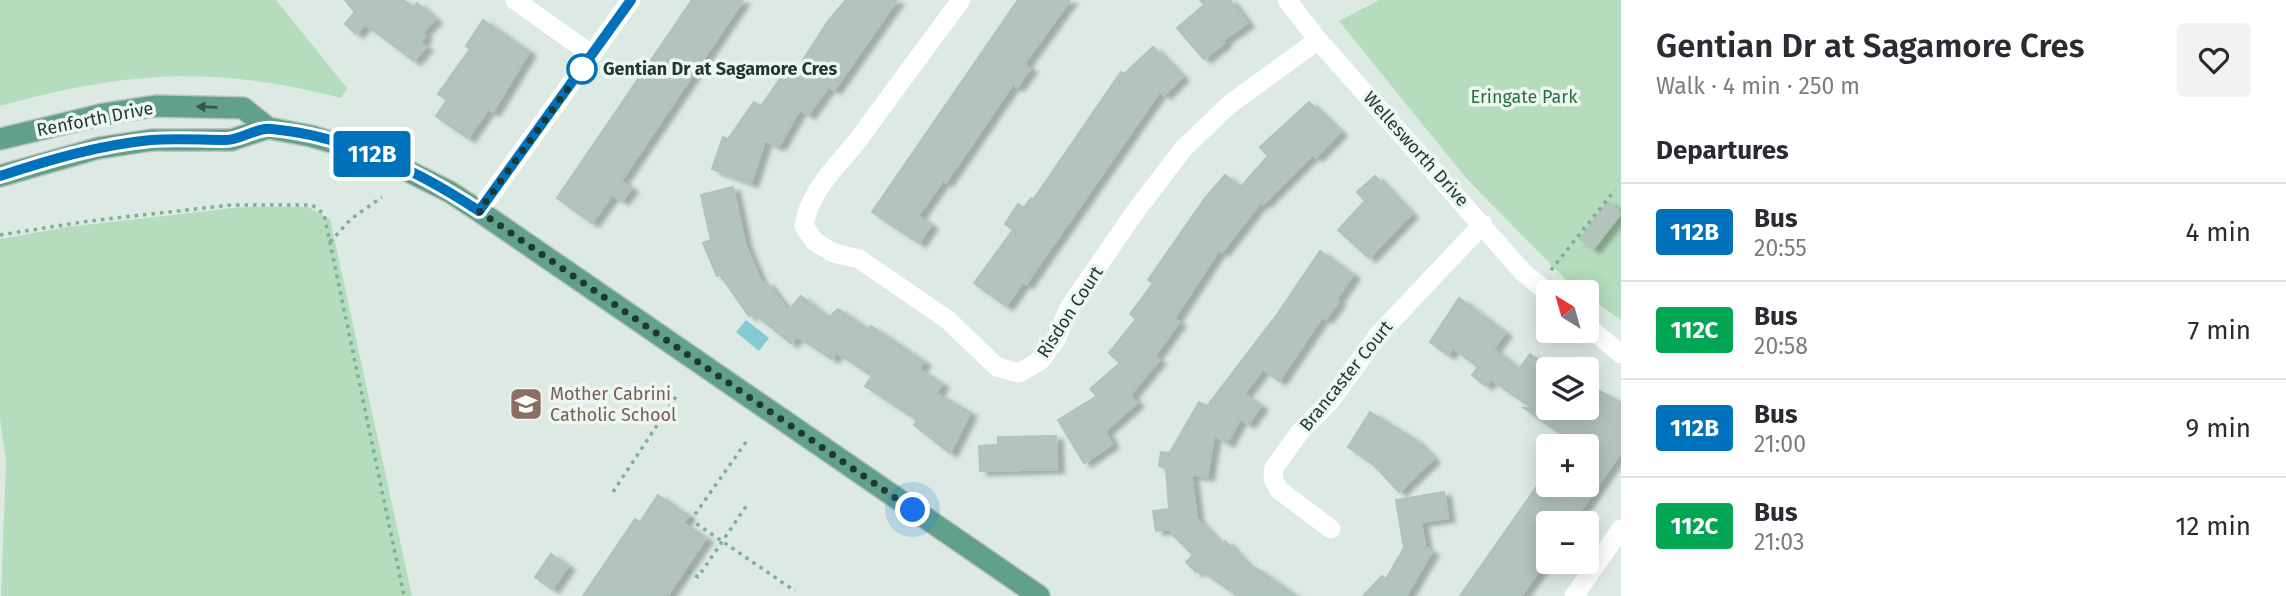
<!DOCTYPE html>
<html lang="en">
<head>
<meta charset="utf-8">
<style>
	:root { --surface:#fff; --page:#f2f2f3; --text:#2b2b33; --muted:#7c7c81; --line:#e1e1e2 }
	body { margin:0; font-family:"Fira Sans",sans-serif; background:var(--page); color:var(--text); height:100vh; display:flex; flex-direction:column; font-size:26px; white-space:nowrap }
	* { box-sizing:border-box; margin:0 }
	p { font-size:23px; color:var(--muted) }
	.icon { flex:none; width:38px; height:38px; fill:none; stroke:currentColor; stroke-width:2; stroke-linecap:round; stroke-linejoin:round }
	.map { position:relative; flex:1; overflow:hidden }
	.details { display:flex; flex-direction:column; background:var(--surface); width:665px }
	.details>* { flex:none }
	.badge { padding:0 14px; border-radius:5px; font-size:24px; line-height:46px }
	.needle { width:46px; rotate:323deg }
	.controls { position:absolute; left:1536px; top:280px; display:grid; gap:14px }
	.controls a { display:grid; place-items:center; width:63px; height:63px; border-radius:7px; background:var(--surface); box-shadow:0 4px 18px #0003; font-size:35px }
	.you { position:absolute; width:35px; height:35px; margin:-18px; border:5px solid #fff; border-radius:50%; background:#1a73e8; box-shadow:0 0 0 10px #1a73e833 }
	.map>.badge { position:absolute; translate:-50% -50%; box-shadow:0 0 0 4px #fff }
	h2 { padding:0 35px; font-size:26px; line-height:63px }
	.round { display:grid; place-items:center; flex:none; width:74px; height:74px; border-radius:7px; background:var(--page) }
	.head { display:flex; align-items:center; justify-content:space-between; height:119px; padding:0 35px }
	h1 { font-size:33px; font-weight:600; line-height:52px }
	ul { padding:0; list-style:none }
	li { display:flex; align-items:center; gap:21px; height:98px; padding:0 35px; border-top:2px solid var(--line) }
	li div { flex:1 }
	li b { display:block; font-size:26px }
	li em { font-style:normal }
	li .badge { min-width:77px; font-weight:700; text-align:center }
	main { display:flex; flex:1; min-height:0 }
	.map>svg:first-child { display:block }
	.green { fill:#b5dcbd }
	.water { fill:#83cbd1 }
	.building { fill:#b3c4bc; stroke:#b0c3ba; stroke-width:2; filter:url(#shadow) }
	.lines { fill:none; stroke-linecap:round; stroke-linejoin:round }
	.major-casing { stroke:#bcc4c1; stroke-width:24 }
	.path { stroke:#7dae9b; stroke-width:3.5; stroke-dasharray:3.5 5; stroke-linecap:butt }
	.minor { stroke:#fff; stroke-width:19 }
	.major { stroke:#61a08b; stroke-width:21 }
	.oneway { fill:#33584b }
	.line-casing { stroke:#fff; stroke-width:16 }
	.line { stroke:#0072bc; stroke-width:10 }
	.walk { stroke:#1f3930; stroke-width:7; stroke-dasharray:0 12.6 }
	.stop-dot { fill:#fff; stroke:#0072bc; stroke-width:3.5 }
	.labels { text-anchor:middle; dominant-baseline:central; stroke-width:7; stroke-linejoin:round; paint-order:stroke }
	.stop-label { font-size:18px; font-weight:bold; fill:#1f3930; stroke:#eef6f1; text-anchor:start }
	.park-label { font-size:18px; fill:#28713f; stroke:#eef6f1 }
	.street-label { font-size:18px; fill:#1f3930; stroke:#eef6f1 }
	.education-label { font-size:18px; fill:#785e54; stroke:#eef6f1; text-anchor:start }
</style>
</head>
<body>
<main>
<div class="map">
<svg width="1621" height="596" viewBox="0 0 1621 596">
	<defs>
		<filter id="shadow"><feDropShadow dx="7" dy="4" stdDeviation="2" flood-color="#0004"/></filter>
	</defs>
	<rect width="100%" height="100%" fill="#ddeae3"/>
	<path class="green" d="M0,0H276L347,88L341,98C211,65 128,71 0,106Z
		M1379,0H1621V320L1587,296V292L1569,283L1466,178L1339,21Z
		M242,207H308L330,219L412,596H1L6,462L0,419V239L67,227Z"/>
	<path class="water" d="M746,320L769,338L759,351L736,332Z"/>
	<path class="building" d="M345,0H403L413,8L417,3L435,19L422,33L425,36L420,42L426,47L414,61L365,24L356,34L345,24L355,12Z
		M692,0H743L621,181L631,188L622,201L612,195L592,223L557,198Z
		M846,0H897L834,90L829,86L808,115L800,109L780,144L776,146L765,140L751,183L712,169L723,137L728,139L754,102L761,106L785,72L792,77L828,21Z
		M1018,0H1070L1024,64L1030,69L1017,87L1013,84L946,182L943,180L918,216L931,225L919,243L872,212Z
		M1200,0H1230L1247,23L1222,41L1224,43L1204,59L1177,28L1204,5Z
		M483,20L529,52L493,112L488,109L468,138L436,116L447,100L438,94L470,49L466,46Z
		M1153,47L1182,77L1164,95L1160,91L1026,284L1023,282L1006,306L974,283L1013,230L1005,224L1018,204L1024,208L1031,198L1033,200L1121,72L1124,74Z
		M1309,102L1340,132L1316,157L1313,154L1263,204L1261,202L1222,252L1219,250L1174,319L1179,322L1154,357L1159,360L1130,395L1137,403L1105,431L1112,444L1084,463L1058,420L1097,396L1090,389L1120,363L1109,353L1136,319L1130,314L1153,283L1148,280L1205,198L1225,175L1240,188L1268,156L1260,147Z
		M1375,176L1411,214L1369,258L1338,230L1365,201L1357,192Z
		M733,187L745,244L762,285L766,282L788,311L801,296L828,318L838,309L868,330L871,326L924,362L919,369L942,384L936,393L970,413L950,453L914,425L917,420L865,386L872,376L836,352L832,359L797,336L791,343L753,313L749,316L720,275L717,276L703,243L711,240L701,195Z
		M1608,202L1621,213L1593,249L1580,239Z
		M1320,251L1353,275L1336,300L1338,302L1326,319L1323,316L1279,381L1263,369L1244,394L1261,406L1248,424L1240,419L1227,443L1214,435L1207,477L1191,474L1197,519L1221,545L1225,541L1252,570L1254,567L1296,596H1238L1199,569L1196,572L1186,562L1193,555L1171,533V529L1156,531L1153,511L1169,509L1166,468L1159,466L1161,452L1169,453L1172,449L1199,402L1207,406L1276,316Z
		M1459,298L1505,333L1493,349L1519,369L1530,354L1549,367V408H1588L1600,391L1621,403V452L1572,523H1549V556L1521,596H1460L1549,469V485H1587V446H1564L1569,439L1524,408H1532L1490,379L1486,386L1472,375L1478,367L1453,348L1448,355L1430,342Z
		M1370,412L1415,440L1433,459L1399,492L1374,465L1348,447Z
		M1056,436L1057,469L980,471L979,446L998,445V437Z
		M1444,492L1448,518L1421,522L1425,547L1432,551L1406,596H1363L1382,576L1386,579L1404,548L1396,500Z
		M658,495L688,516L683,523L706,538L667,596H583L635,519L640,522Z
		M551,554L568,566L552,589L535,577Z"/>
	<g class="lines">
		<defs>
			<path id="major" d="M0,139L104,114L155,106L243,108L268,128L311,136L378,156L450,192L479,211L1039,596
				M0,176L99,148L152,140H231L268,128"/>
		</defs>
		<use href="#major" class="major-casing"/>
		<path class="path" d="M0,235L89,221L231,205H312L324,214L404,596
			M330,242L351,219L382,197
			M1551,270L1615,190
			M746,442L691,520L795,591
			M613,492L677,395
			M688,571L698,577L747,505"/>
		<path class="minor" d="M515,0L592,55
			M961,0C928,45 894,90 861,136C839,165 810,188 804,226L815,242L834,253L859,259L948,320L997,367L1019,373L1041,360L1056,339L1069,308L1135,212L1183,149L1230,104L1318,40
			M1287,0L1318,40L1522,271L1549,294
			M479,211L631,0
			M1587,326L1621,354
			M1331,529L1279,490L1273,479L1274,468L1299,433L1331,400L1378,335L1483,224
			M1574,596L1621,529"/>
		<use href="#major" class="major"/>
	</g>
	<defs><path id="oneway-solid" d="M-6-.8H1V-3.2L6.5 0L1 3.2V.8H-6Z" transform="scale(1.75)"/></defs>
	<use class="oneway" href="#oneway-solid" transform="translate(207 107) rotate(-178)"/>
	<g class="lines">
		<defs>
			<path id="line" d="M0,176C49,160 99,145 151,140C175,138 201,140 226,140C241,140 257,127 272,129C346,136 417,170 479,211L631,0"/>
		</defs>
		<use href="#line" class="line-casing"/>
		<use href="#line" class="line"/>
		<path class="walk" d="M582,69L479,211L913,510"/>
	</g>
	<defs>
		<symbol id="school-square" viewBox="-11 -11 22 22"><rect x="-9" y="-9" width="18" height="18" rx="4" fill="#8d6e63" stroke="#eef6f1"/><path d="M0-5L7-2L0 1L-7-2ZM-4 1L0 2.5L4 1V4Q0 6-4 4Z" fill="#fff"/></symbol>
	</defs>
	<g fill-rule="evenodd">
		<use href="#school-square" x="507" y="385" width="38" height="38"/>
	</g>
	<circle class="stop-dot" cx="582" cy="69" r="14"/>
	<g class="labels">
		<g class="stop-label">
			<text x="603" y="69">Gentian Dr at Sagamore Cres</text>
		</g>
		<g class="park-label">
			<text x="1524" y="97">Eringate Park</text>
		</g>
		<g class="street-label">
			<text transform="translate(95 119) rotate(-11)">Renforth Drive</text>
			<text transform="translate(1416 149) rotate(48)">Wellesworth Drive</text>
			<text transform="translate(1070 312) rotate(-57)">Risdon Court</text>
			<text transform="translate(1346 376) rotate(-51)">Brancaster Court</text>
		</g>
		<g class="education-label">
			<text x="550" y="394">Mother Cabrini<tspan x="550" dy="21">Catholic School</tspan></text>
		</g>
	</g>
</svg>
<div class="controls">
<a><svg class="needle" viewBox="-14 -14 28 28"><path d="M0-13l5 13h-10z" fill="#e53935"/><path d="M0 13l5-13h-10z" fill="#7c7c81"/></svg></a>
<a><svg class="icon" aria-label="layers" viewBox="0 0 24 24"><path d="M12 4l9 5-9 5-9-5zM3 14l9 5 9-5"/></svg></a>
<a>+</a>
<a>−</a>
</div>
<div class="you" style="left:913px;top:510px"></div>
<b class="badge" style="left:372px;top:154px;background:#0072bc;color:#fff">112B</b>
</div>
<section class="details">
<div class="head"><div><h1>Gentian Dr at Sagamore Cres</h1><p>Walk · 4 min · 250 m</p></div><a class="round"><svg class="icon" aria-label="heart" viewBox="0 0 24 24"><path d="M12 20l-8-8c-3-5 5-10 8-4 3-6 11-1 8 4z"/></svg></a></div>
<h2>Departures</h2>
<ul>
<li><span class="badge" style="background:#0072bc;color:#fff">112B</span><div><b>Bus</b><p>20:55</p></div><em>4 min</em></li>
<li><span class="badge" style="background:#00a651;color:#fff">112C</span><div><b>Bus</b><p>20:58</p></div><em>7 min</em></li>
<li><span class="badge" style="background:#0072bc;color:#fff">112B</span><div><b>Bus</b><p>21:00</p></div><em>9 min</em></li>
<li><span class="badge" style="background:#00a651;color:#fff">112C</span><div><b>Bus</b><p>21:03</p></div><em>12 min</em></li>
</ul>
</section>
</main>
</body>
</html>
